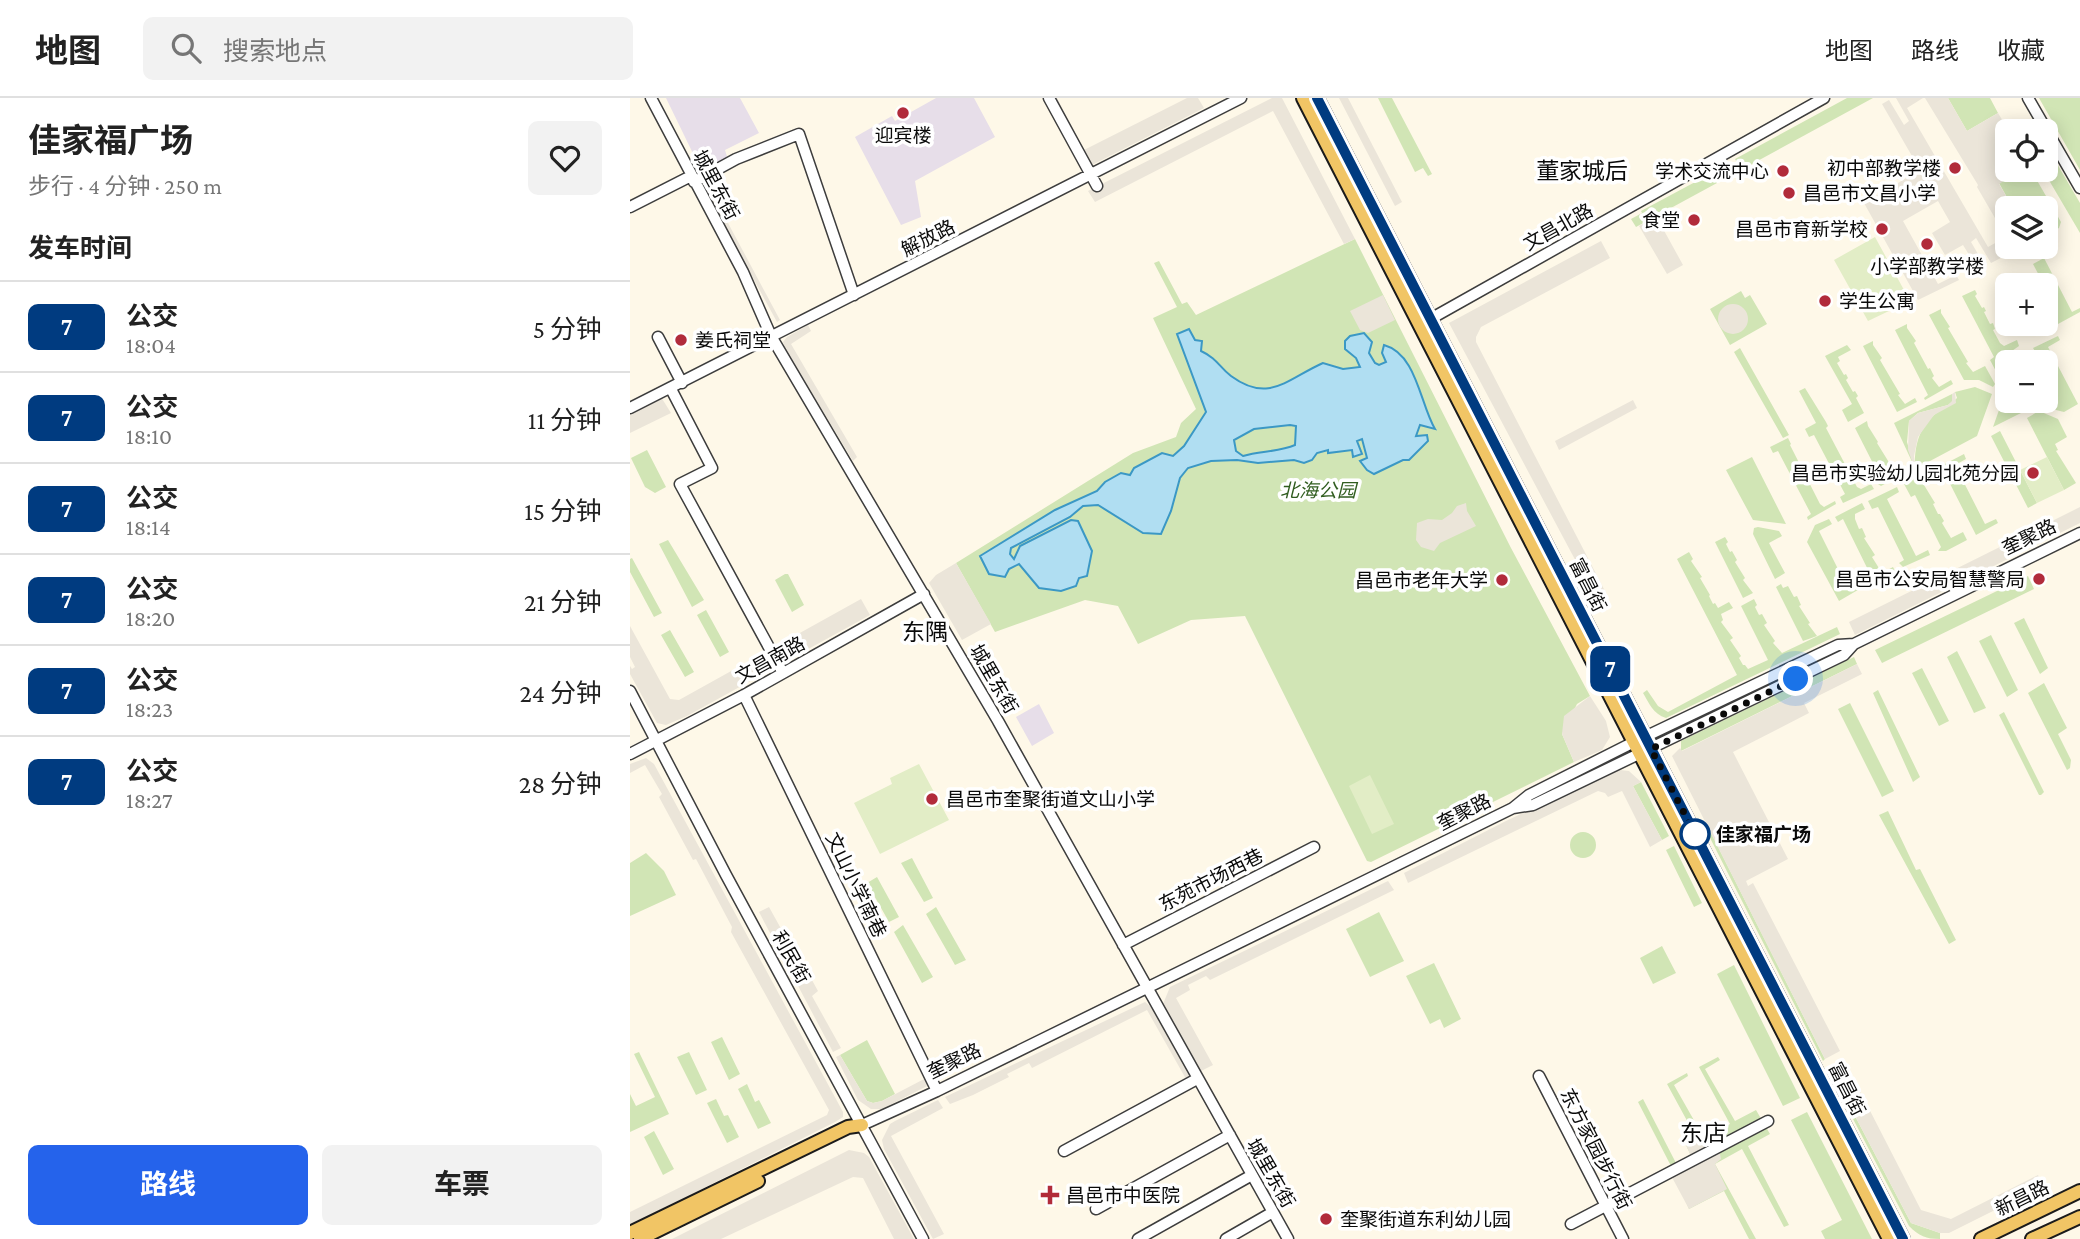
<!DOCTYPE html>
<html lang="zh">
<head>
<meta charset="utf-8">
<style>
	:root { --surface:#fff; --page:#f2f2f2; --text:#222; --muted:#767676; --line:#e0e0e0; --accent:#2563eb }
	body { margin:0; font-family:"Crimson Pro","Noto Sans SC",serif; background:var(--page); color:var(--text); height:100vh; display:flex; flex-direction:column; font-size:26px; white-space:nowrap }
	* { box-sizing:border-box; margin:0 }
	p { font-size:23px; color:var(--muted) }
	.icon { flex:none; width:38px; height:38px; fill:none; stroke:currentColor; stroke-width:2; stroke-linecap:round; stroke-linejoin:round }
	.map { position:relative; flex:1; overflow:hidden }
	.side { display:flex; flex-direction:column; background:var(--surface); width:630px }
	.side>* { flex:none }
	.badge { padding:0 14px; border-radius:10px; font-size:24px; line-height:46px }
	.tools { position:absolute; left:1365px; top:21px; display:grid; gap:14px }
	.tools a { display:grid; place-items:center; width:63px; height:63px; border-radius:10px; background:var(--surface); box-shadow:0 4px 18px #0003; font-size:35px }
	.you { position:absolute; width:35px; height:35px; margin:-18px; border:5px solid #fff; border-radius:50%; background:#1a73e8; box-shadow:0 0 0 10px #1a73e833 }
	.map>.badge { position:absolute; translate:-50% -50%; box-shadow:0 0 0 4px #fff }
	h2 { padding:0 28px; font-size:26px; line-height:63px }
	.round { display:grid; place-items:center; flex:none; width:74px; height:74px; border-radius:10px; background:var(--page) }
	.head { display:flex; align-items:center; justify-content:space-between; height:119px; padding:0 28px }
	h1 { font-size:33px; font-weight:700; line-height:52px }
	.cta { display:flex; gap:14px; margin-top:auto; padding:14px 28px }
	.cta a { flex:1; height:80px; border-radius:10px; background:var(--accent); color:#fff; font-size:28px; font-weight:700; line-height:80px; text-align:center }
	.cta a+a { background:var(--page); color:var(--text) }
	ul { padding:0; list-style:none }
	li { display:flex; align-items:center; gap:21px; height:91px; padding:0 28px; border-top:2px solid var(--line) }
	li div { flex:1 }
	li b { display:block; font-size:26px }
	li em { font-style:normal }
	li .badge { min-width:77px; font-weight:700; text-align:center }
	header { display:flex; align-items:center; gap:42px; box-sizing:border-box; height:98px; padding:0 35px; background:var(--surface); border-bottom:2px solid var(--line) }
	header strong { font-size:33px }
	nav { display:flex; gap:38px; margin-inline-start:auto; font-size:24px }
	.search { width:490px; height:63px; background:var(--page); display:flex; align-items:center; gap:18px; box-sizing:border-box; padding:0 24px; border-radius:10px; color:var(--muted); font-size:26px }
	main { display:flex; flex:1; min-height:0 }
	.map>svg:first-child { display:block }
	.industrial { fill:#e7dee9 }
	.green { fill:#d1e5b5 }
	.pitch { fill:#e2edc6 }
	.plaza { fill:#ebe5d9 }
	.water { fill:#b0def2; stroke:#3b98c5; stroke-width:2; fill-rule:evenodd }
	.lines { fill:none; stroke-linecap:round; stroke-linejoin:round }
	.minor-casing { stroke:#3d3d3d; stroke-width:13 }
	.major-casing { stroke:#1b1b1b; stroke-width:16 }
	.minor { stroke:#fff; stroke-width:10 }
	.major { stroke:#f1c565; stroke-width:12 }
	.line-casing { stroke:#fff; stroke-width:16 }
	.line { stroke:#003b80; stroke-width:10 }
	.walk { stroke:#0a0a0a; stroke-width:7; stroke-dasharray:0 12.6 }
	.poi-dot { fill:#b12b3b; stroke:#fff; stroke-width:2.5 }
	.stop-dot { fill:#fff; stroke:#003b80; stroke-width:3.5 }
	.labels { text-anchor:middle; dominant-baseline:central; stroke-width:7; stroke-linejoin:round; paint-order:stroke }
	.poi-label { font-size:19px; fill:#0a0a0a; stroke:#fff; text-anchor:end }
	.street-label { font-size:19px; fill:#0a0a0a; stroke:#fff }
	.park-label { font-size:19px; font-style:italic; fill:#305d1f; stroke:#fff }
	.stop-label { font-size:19px; font-weight:bold; fill:#0a0a0a; stroke:#fff; text-anchor:start }
	.quarter-label { font-size:23px; fill:#0a0a0a; stroke:#fff }
</style>
</head>
<body>
<header>
<strong>地图</strong>
<div class="search"><svg class="icon" aria-label="search" viewBox="0 0 24 24"><circle cx="10" cy="10" r="6"/><path d="M15 15l6 6"/></svg>搜索地点</div>
<nav><a>地图</a><a>路线</a><a>收藏</a></nav>
</header>
<main>
<section class="side">
<div class="head"><div><h1>佳家福广场</h1><p>步行 · 4 分钟 · 250 m</p></div><a class="round"><svg class="icon" aria-label="heart" viewBox="0 0 24 24"><path d="M12 20l-8-8c-3-5 5-10 8-4 3-6 11-1 8 4z"/></svg></a></div>
<h2>发车时间</h2>
<ul>
<li><span class="badge" style="background:#003b80;color:#fff">7</span><div><b>公交</b><p>18:04</p></div><em>5 分钟</em></li>
<li><span class="badge" style="background:#003b80;color:#fff">7</span><div><b>公交</b><p>18:10</p></div><em>11 分钟</em></li>
<li><span class="badge" style="background:#003b80;color:#fff">7</span><div><b>公交</b><p>18:14</p></div><em>15 分钟</em></li>
<li><span class="badge" style="background:#003b80;color:#fff">7</span><div><b>公交</b><p>18:20</p></div><em>21 分钟</em></li>
<li><span class="badge" style="background:#003b80;color:#fff">7</span><div><b>公交</b><p>18:23</p></div><em>24 分钟</em></li>
<li><span class="badge" style="background:#003b80;color:#fff">7</span><div><b>公交</b><p>18:27</p></div><em>28 分钟</em></li>
</ul>
<div class="cta"><a>路线</a><a>车票</a></div>
</section>
<div class="map">
<svg width="1450" height="1141" viewBox="0 0 1450 1141">
	<rect width="100%" height="100%" fill="#fef8e8"/>
	<path class="industrial" d="M36,0H110L129,35L95,52L98,62L72,74Z
		M306,0H344L365,39L285,83L291,119L271,127L225,39L262,18L265,23Z
		M409,606L424,635L402,648L386,619Z"/>
	<path class="green" d="M748,0H762L802,76L798,78L793,70L785,74Z
		M1217,0H1243L1111,72L1105,61Z
		M1318,0H1360L1368,15L1337,33Z
		M1409,0H1450V72Z
		M1416,47L1450,105V135L1413,72H1416Z
		M1391,72H1401L1431,124L1429,130L1416,137V110H1383L1369,85Z
		M1082,75L1087,85L1006,129L1001,121L1012,115L1011,113Z
		M725,141L881,450L960,598L947,606L932,636L944,664L741,764L737,763L615,518L561,522L508,546L488,508L455,502L365,534L326,465L503,355L546,339L551,325L566,311L523,220L547,209L524,165L529,163L552,206L557,204L566,217Z
		M1414,160L1442,214L1450,210V214L1428,226L1418,205L1422,203L1416,187H1414L1403,166Z
		M1345,192L1347,196L1345,198L1352,210L1354,209L1356,213L1354,214L1360,226L1363,225L1365,231L1363,232L1370,245L1374,248L1387,242L1389,248L1379,255L1369,279L1360,262L1364,259L1332,198Z
		M1111,193L1115,200L1120,197L1137,226L1100,247L1080,211Z
		M1311,211V215L1320,229L1318,230L1338,264L1336,265L1343,274L1355,268L1365,286L1363,289L1349,282H1334L1299,217Z
		M1277,226V230L1286,243L1284,245L1298,271L1300,270L1304,278L1302,280L1309,289L1321,282L1323,286L1295,302L1294,300L1298,297L1265,232Z
		M1428,238L1430,242L1418,249L1448,306L1434,314L1418,310L1421,299L1416,289V264H1403L1400,259L1406,255L1403,250Z
		M1243,243V247L1252,260L1250,262L1270,296L1268,297L1275,306L1285,300L1287,304L1267,314L1233,248Z
		M1217,247L1221,252L1208,259L1210,263L1207,265L1214,277L1216,276L1218,280L1216,282L1223,294L1225,293L1228,298L1226,300L1234,315L1218,324L1212,312L1222,306L1195,258Z
		M1110,250L1159,337L1153,340L1104,254Z
		M1345,289L1362,296L1347,338L1285,371C1284,352 1288,330 1304,317C1312,310 1317,310 1327,300L1325,294Z
		M1175,290L1196,324L1198,328L1196,330L1227,389L1231,391L1241,386L1244,391L1213,405L1210,399L1215,396L1184,337L1179,339L1175,331L1186,325L1169,293Z
		M1322,296V304L1318,307L1288,315L1279,323L1277,344L1284,368L1264,325Z
		M1374,298L1377,299V303H1386L1403,309L1363,329Z
		M1409,313L1428,321L1437,339L1425,346L1428,352L1426,353L1446,385L1434,392L1397,320Z
		M1237,323L1238,328L1248,344L1247,345L1260,366L1258,368L1266,380L1251,388L1248,386L1252,383L1225,330Z
		M1370,333L1407,405L1398,410L1361,338Z
		M1158,340L1161,346L1160,347L1190,406L1194,409L1205,403L1206,406L1178,422L1177,419L1181,416L1148,353L1143,355L1140,349Z
		M17,352L36,389L25,395L15,389L1,360Z
		M1334,356L1336,361L1325,367L1355,426L1366,421L1368,425L1346,437L1313,372L1308,374L1307,370Z
		M1122,359L1156,426L1123,422L1096,372Z
		M1302,373L1304,377L1294,382V387L1305,405L1303,406L1308,416H1310L1314,423L1312,425L1321,440L1333,434L1337,442L1316,453H1308L1311,449L1285,397L1281,399L1274,386Z
		M1267,389L1269,394L1257,401L1286,458L1298,452L1300,457L1273,469L1269,465L1274,462L1248,409L1242,411L1238,403Z
		M1232,405L1235,411L1225,416V421L1229,431L1232,430L1236,439L1234,440L1245,457L1242,459L1252,475L1263,469L1265,473L1244,484L1213,421L1208,424L1205,419Z
		M1199,421L1202,426L1189,433L1218,491L1231,485L1233,489L1209,503L1177,444L1185,427Z
		M1128,429L1149,433L1152,438L1139,445L1155,475L1145,481L1123,436L1124,430Z
		M1095,439L1098,444L1096,446L1100,454L1102,453L1107,462L1105,464L1115,480L1113,482L1123,495L1113,500L1085,444Z
		M38,442L74,502L62,509L29,446Z
		M1059,454L1063,461L1061,463L1072,479L1070,480L1080,497L1079,498L1083,506L1085,505L1088,510L1099,504L1103,510L1091,516L1093,522L1091,524L1103,540L1100,542L1111,558L1109,560L1113,567H1115L1118,571L1138,562L1111,508L1124,501L1127,507L1125,509L1129,517L1132,516L1137,525L1134,527L1145,543L1143,545L1152,555L1207,529L1210,536L1036,620C1023,616 1019,605 1013,595L1017,592L1028,608L1038,614L1107,577L1047,461Z
		M2,460L32,515L24,519L0,474V461Z
		M155,476H158L174,507L162,514L145,482Z
		M1398,478L1404,491L1252,565L1245,552Z
		M1151,486L1153,490L1158,488L1164,499L1167,498L1171,507L1169,508L1180,525L1178,526L1187,538L1173,543L1146,489Z
		M76,512L99,554L90,559L67,517Z
		M1394,520L1418,570L1410,576L1384,525Z
		M40,532L64,574L55,579L31,537Z
		M1361,537L1388,592L1377,599L1349,543Z
		M1327,553L1356,610L1344,615L1317,559Z
		M1224,559L1227,566L1051,653V643Z
		M1292,570L1319,623L1309,628L1282,575Z
		M1414,585L1437,630L1428,636L1441,662L1440,670L1437,672L1398,595Z
		M1248,592L1290,679L1283,684L1243,595Z
		M1220,605L1264,693L1252,699L1208,611Z
		M1374,614L1414,694L1411,697H1409L1369,617Z
		M1011,684L1039,738L1032,742L1003,688Z
		M1258,713L1286,772L1290,771L1326,842L1319,846L1249,717Z
		M1080,733L1195,961L1193,963L1077,734Z
		M940 747a13 13 0 1 1 26 0a13 13 0 1 1-26 0Z
		M1044,748L1072,805L1064,809L1036,752Z
		M16,755L34,773L46,797L0,818V765Z
		M282,760L303,800L294,804L271,765Z
		M247,779L269,819L259,824L237,785Z
		M306,809L336,862L325,867L296,816Z
		M749,814L774,863L740,879L716,831Z
		M273,827L303,879L292,885L264,834Z
		M1032,848L1046,875L1023,886L1010,860Z
		M804,865L831,921L814,930L810,921L800,926L776,878Z
		M1104,867L1170,1000L1153,1008L1087,876Z
		M92,939L110,976L99,982L81,944Z
		M237,942L265,996L252,1003L243,1005L237,1003L210,957Z
		M9,954L39,1016L0,1034V996L6,1008L25,999L4,956Z
		M59,954L77,992L66,997L47,959Z
		M1088,959L1090,962L1075,971L1105,1023L1126,1012L1140,1036L1118,1048L1159,1127L1154,1129L1112,1051L1085,1066L1126,1141H1119L1094,1093L1059,1111L1041,1068L1008,1004L1013,1001L1046,1065L1061,1058L1056,1047L1067,1041L1037,986L1057,975L1058,978L1044,987L1074,1040L1100,1026L1069,969Z
		M1202,974L1281,1125L1310,1135V1141C1296,1141 1289,1138 1279,1128L1199,975Z
		M117,986L125,1004L129,1002L141,1025L128,1031L108,991Z
		M86,1001L94,1018L98,1017L109,1039L97,1045L77,1005Z
		M1177,1014L1242,1141H1195L1191,1133L1212,1122L1161,1022Z
		M24,1033L44,1071L33,1077L14,1039Z"/>
	<path class="pitch" d="M1245,139L1280,203L1238,223L1204,162Z
		M1417,359L1434,392L1407,405L1390,372Z
		M289,666L319,722L250,756L224,705L262,686L260,680Z
		M740,677L764,726L742,736L719,688Z"/>
	<path class="plaza" d="M422,0H427L454,52L557,0H568L574,10L458,69Z
		M642,0H652L725,141L714,146L643,13L465,104L458,93Z
		M709,0H718L772,104L765,108Z
		M1266,0H1293L1277,10L1358,149L1376,139L1347,89L1348,87L1295,0H1318L1337,33L1368,15L1379,33L1377,72H1391L1369,86L1383,110H1377V149H1392L1361,165L1346,140L1341,144L1355,168L1348,171L1333,147L1315,157L1302,135L1320,124L1308,103L1273,123L1308,186L1326,177L1329,182L1288,202L1234,105L1290,72L1252,6L1259,2L1274,27L1279,23Z
		M75,82L150,222L147,224L71,85Z
		M1026,118L1053,167L1037,176L1009,128Z
		M971,143L980,160L851,229L846,239V244L976,495L966,501L819,225Z
		M753,197L765,222L738,235L730,232L720,213Z
		M1088 221a15 15 0 1 1 30 0a15 15 0 1 1-30 0Z
		M178,227L181,233L161,246L227,359L223,363L156,252L153,244L157,239Z
		M1325,294L1326,305L1304,317L1288,339L1284,358L1285,371L1278,352L1279,323L1288,315L1318,307L1322,303V296Z
		M31,299L41,315L0,335V315Z
		M1003,302L1007,310L929,352L925,343Z
		M836,405L837,413L846,428L810,445L804,453L791,449L786,442L787,425L798,421L812,422L822,415L827,408Z
		M1450,409V425L1225,537L1219,524Z
		M326,465L361,526L332,542L299,485L306,477Z
		M231,501L240,517L57,618L36,627L27,625L0,576V568L2,571L5,569L0,559V528L40,601L49,602Z
		M1227,566L1232,576L1174,605L1179,615L1103,654L1158,761L1116,783L1118,788L1123,785L1210,953L1195,961L1042,658L1050,650L1052,653Z
		M960,598L976,623L980,639L972,652L944,664L932,636L934,618Z
		M16,660L24,666L213,1014V1019L205,1024L0,1127V1114L197,1017L199,1012L101,834L102,829L66,761L63,762L29,699L32,696L15,667L0,675V666Z
		M990,672L999,673L1011,684L1003,688L1032,742L1020,749L992,693L978,699L975,695L968,693L778,785L774,775L876,723L980,673Z
		M758,783L764,792L580,882L576,878L558,887L560,892L546,900L583,967L571,973L533,906L540,889Z
		M139,809L154,836L151,838L161,857L167,855L188,893L182,898L211,950L203,954L129,814Z
		M515,904L521,909L560,978L556,981L517,912L402,970L399,965L377,976L379,979L343,997L320,1006L315,999Z
		M210,957L237,1003L243,1005L252,1003L296,980L299,987L252,1011H241L228,1002L206,959Z
		M1216,966L1291,1112L1321,1121L1408,1077L1413,1088L1319,1135H1310L1281,1125L1202,974Z
		M308,1002L313,1010L261,1038L314,1136L303,1141L254,1051L252,1042L260,1026L265,1023Z
		M1071,1039L1089,1051L1091,1061L1085,1066L1097,1091L1059,1111L1037,1070L1061,1058L1056,1047Z
		M219,1052L234,1055L239,1059L284,1141H264L233,1080L223,1079L91,1141H42Z"/>
	<path class="water" d="M559,231L565,242L572,243L571,253C588,261 588,268 601,278C639,306 657,281 693,265L713,271L730,269L726,260L715,251V243L720,238L734,235L742,244L739,255L745,265L749,267L756,264L752,255L754,247C787,256 790,306 805,331L790,327L786,338L797,337L798,343L779,362H773L744,376L737,372L730,363L737,360L732,341L727,343L732,356L723,359L722,352L698,355V352L687,355L682,362L674,365L664,362L628,365L607,362L581,363L558,370L550,380L541,413L531,436L513,435L468,407L453,408L440,419L381,450L380,456L384,461L390,448L441,422L448,423L462,453L457,478L449,480L446,488L431,493L409,490L389,466L379,471L375,479L359,476L350,458L425,412L467,393L475,384L491,375L500,377L504,370L532,355L543,358L554,348L576,314L547,236ZM660,327L666,328L665,347C649,354 630,353 613,358L606,353L604,342L624,331Z"/>
	<g class="lines">
		<defs>
			<path id="minor" d="M21,0L113,174L141,238L368,623L658,1141
				M419,0L467,88
				M1398,0L1450,90
				M64,84L106,61L169,36L224,197
				M0,109L61,78
				M795,224L1194,0
				M28,239L52,285
				M41,291L82,370L50,386L153,575
				M0,310L611,0
				M0,593L96,777L293,1141
				M114,597L307,993
				M0,656L114,597L294,496
				M883,710L903,707L1214,557L1224,546
				M493,847L684,749
				M909,978L993,1141
				M232,1027L307,993L883,710L899,697L1004,644L1208,547L1224,546L1450,435
				M434,1053L567,981
				M466,1111L600,1037
				M941,1126L1138,1023
				M508,1141L622,1077
				M596,1141L643,1114"/>
			<path id="major" d="M673,0L1259,1141
				M687,0L1273,1141
				M0,1135L218,1029L232,1027
				M10,1141L128,1083
				M1351,1141L1450,1093
				M1402,1141L1450,1119"/>
		</defs>
		<use href="#minor" class="minor-casing"/>
		<use href="#major" class="major-casing"/>
		<use href="#minor" class="minor"/>
		<use href="#major" class="major"/>
	</g>
	<g class="lines">
		<defs>
			<path id="line" d="M687,0L1273,1141"/>
		</defs>
		<use href="#line" class="line-casing"/>
		<use href="#line" class="line"/>
		<path class="walk" d="M1065,736L1021,651L1166,581"/>
	</g>
	<g class="poi-dot">
		<circle cx="273" cy="15" r="7"/>
		<circle cx="1325" cy="70" r="7"/>
		<circle cx="1153" cy="73" r="7"/>
		<circle cx="1159" cy="95" r="7"/>
		<circle cx="1064" cy="122" r="7"/>
		<circle cx="1252" cy="131" r="7"/>
		<circle cx="1297" cy="146" r="7"/>
		<circle cx="1195" cy="203" r="7"/>
		<circle cx="51" cy="242" r="7"/>
		<circle cx="1403" cy="375" r="7"/>
		<circle cx="1409" cy="481" r="7"/>
		<circle cx="872" cy="482" r="7"/>
		<circle cx="302" cy="701" r="7"/>
		<path d="M416.5 1086.5h7v7h7v7h-7v7h-7v-7h-7v-7h7z"/>
		<circle cx="696" cy="1121" r="7"/>
	</g>
	<circle class="stop-dot" cx="1065" cy="736" r="14"/>
	<g class="labels">
		<g class="poi-label">
			<text x="273" y="37" text-anchor="middle">迎宾楼</text>
			<text x="1311" y="70">初中部教学楼</text>
			<text x="1139" y="73">学术交流中心</text>
			<text x="1173" y="95" text-anchor="start">昌邑市文昌小学</text>
			<text x="1050" y="122">食堂</text>
			<text x="1238" y="131">昌邑市育新学校</text>
			<text x="1297" y="168" text-anchor="middle">小学部教学楼</text>
			<text x="1209" y="203" text-anchor="start">学生公寓</text>
			<text x="65" y="242" text-anchor="start">姜氏祠堂</text>
			<text x="1389" y="375">昌邑市实验幼儿园北苑分园</text>
			<text x="1395" y="481">昌邑市公安局智慧警局</text>
			<text x="858" y="482">昌邑市老年大学</text>
			<text x="316" y="701" text-anchor="start">昌邑市奎聚街道文山小学</text>
			<text x="436" y="1097" text-anchor="start">昌邑市中医院</text>
			<text x="710" y="1121" text-anchor="start">奎聚街道东利幼儿园</text>
		</g>
		<g class="street-label">
			<text transform="translate(86 87) rotate(62)">城里东街</text>
			<text transform="translate(928 129) rotate(-29)">文昌北路</text>
			<text transform="translate(298 140) rotate(-27)">解放路</text>
			<text transform="translate(1399 439) rotate(-26)">奎聚路</text>
			<text transform="translate(958 487) rotate(63)">富昌街</text>
			<text transform="translate(140 562) rotate(-29)">文昌南路</text>
			<text transform="translate(364 581) rotate(60)">城里东街</text>
			<text transform="translate(834 714) rotate(-27)">奎聚路</text>
			<text transform="translate(581 782) rotate(-27)">东苑市场西巷</text>
			<text transform="translate(226 787) rotate(64)">文山小学南巷</text>
			<text transform="translate(161 859) rotate(61)">利民街</text>
			<text transform="translate(324 963) rotate(-26)">奎聚路</text>
			<text transform="translate(1217 991) rotate(63)">富昌街</text>
			<text transform="translate(966 1051) rotate(63)">东方家园步行街</text>
			<text transform="translate(641 1075) rotate(60)">城里东街</text>
			<text transform="translate(1392 1100) rotate(-26)">新昌路</text>
		</g>
		<g class="park-label">
			<text x="688" y="392">北海公园</text>
		</g>
		<g class="stop-label">
			<text x="1086" y="736">佳家福广场</text>
		</g>
		<g class="quarter-label">
			<text x="952" y="73">董家城后</text>
			<text x="295" y="534">东隅</text>
			<text x="1073" y="1035">东店</text>
		</g>
	</g>
</svg>
<div class="tools">
<a><svg class="icon" aria-label="locate" viewBox="0 0 24 24"><circle cx="12" cy="12" r="6"/><path d="M12 2v4M12 18v4M2 12h4M18 12h4"/></svg></a>
<a><svg class="icon" aria-label="layers" viewBox="0 0 24 24"><path d="M12 4l9 5-9 5-9-5zM3 14l9 5 9-5"/></svg></a>
<a>+</a>
<a>−</a>
</div>
<div class="you" style="left:1166px;top:581px"></div>
<b class="badge" style="left:980px;top:571px;background:#003b80;color:#fff">7</b>
</div>
</main>
</body>
</html>
